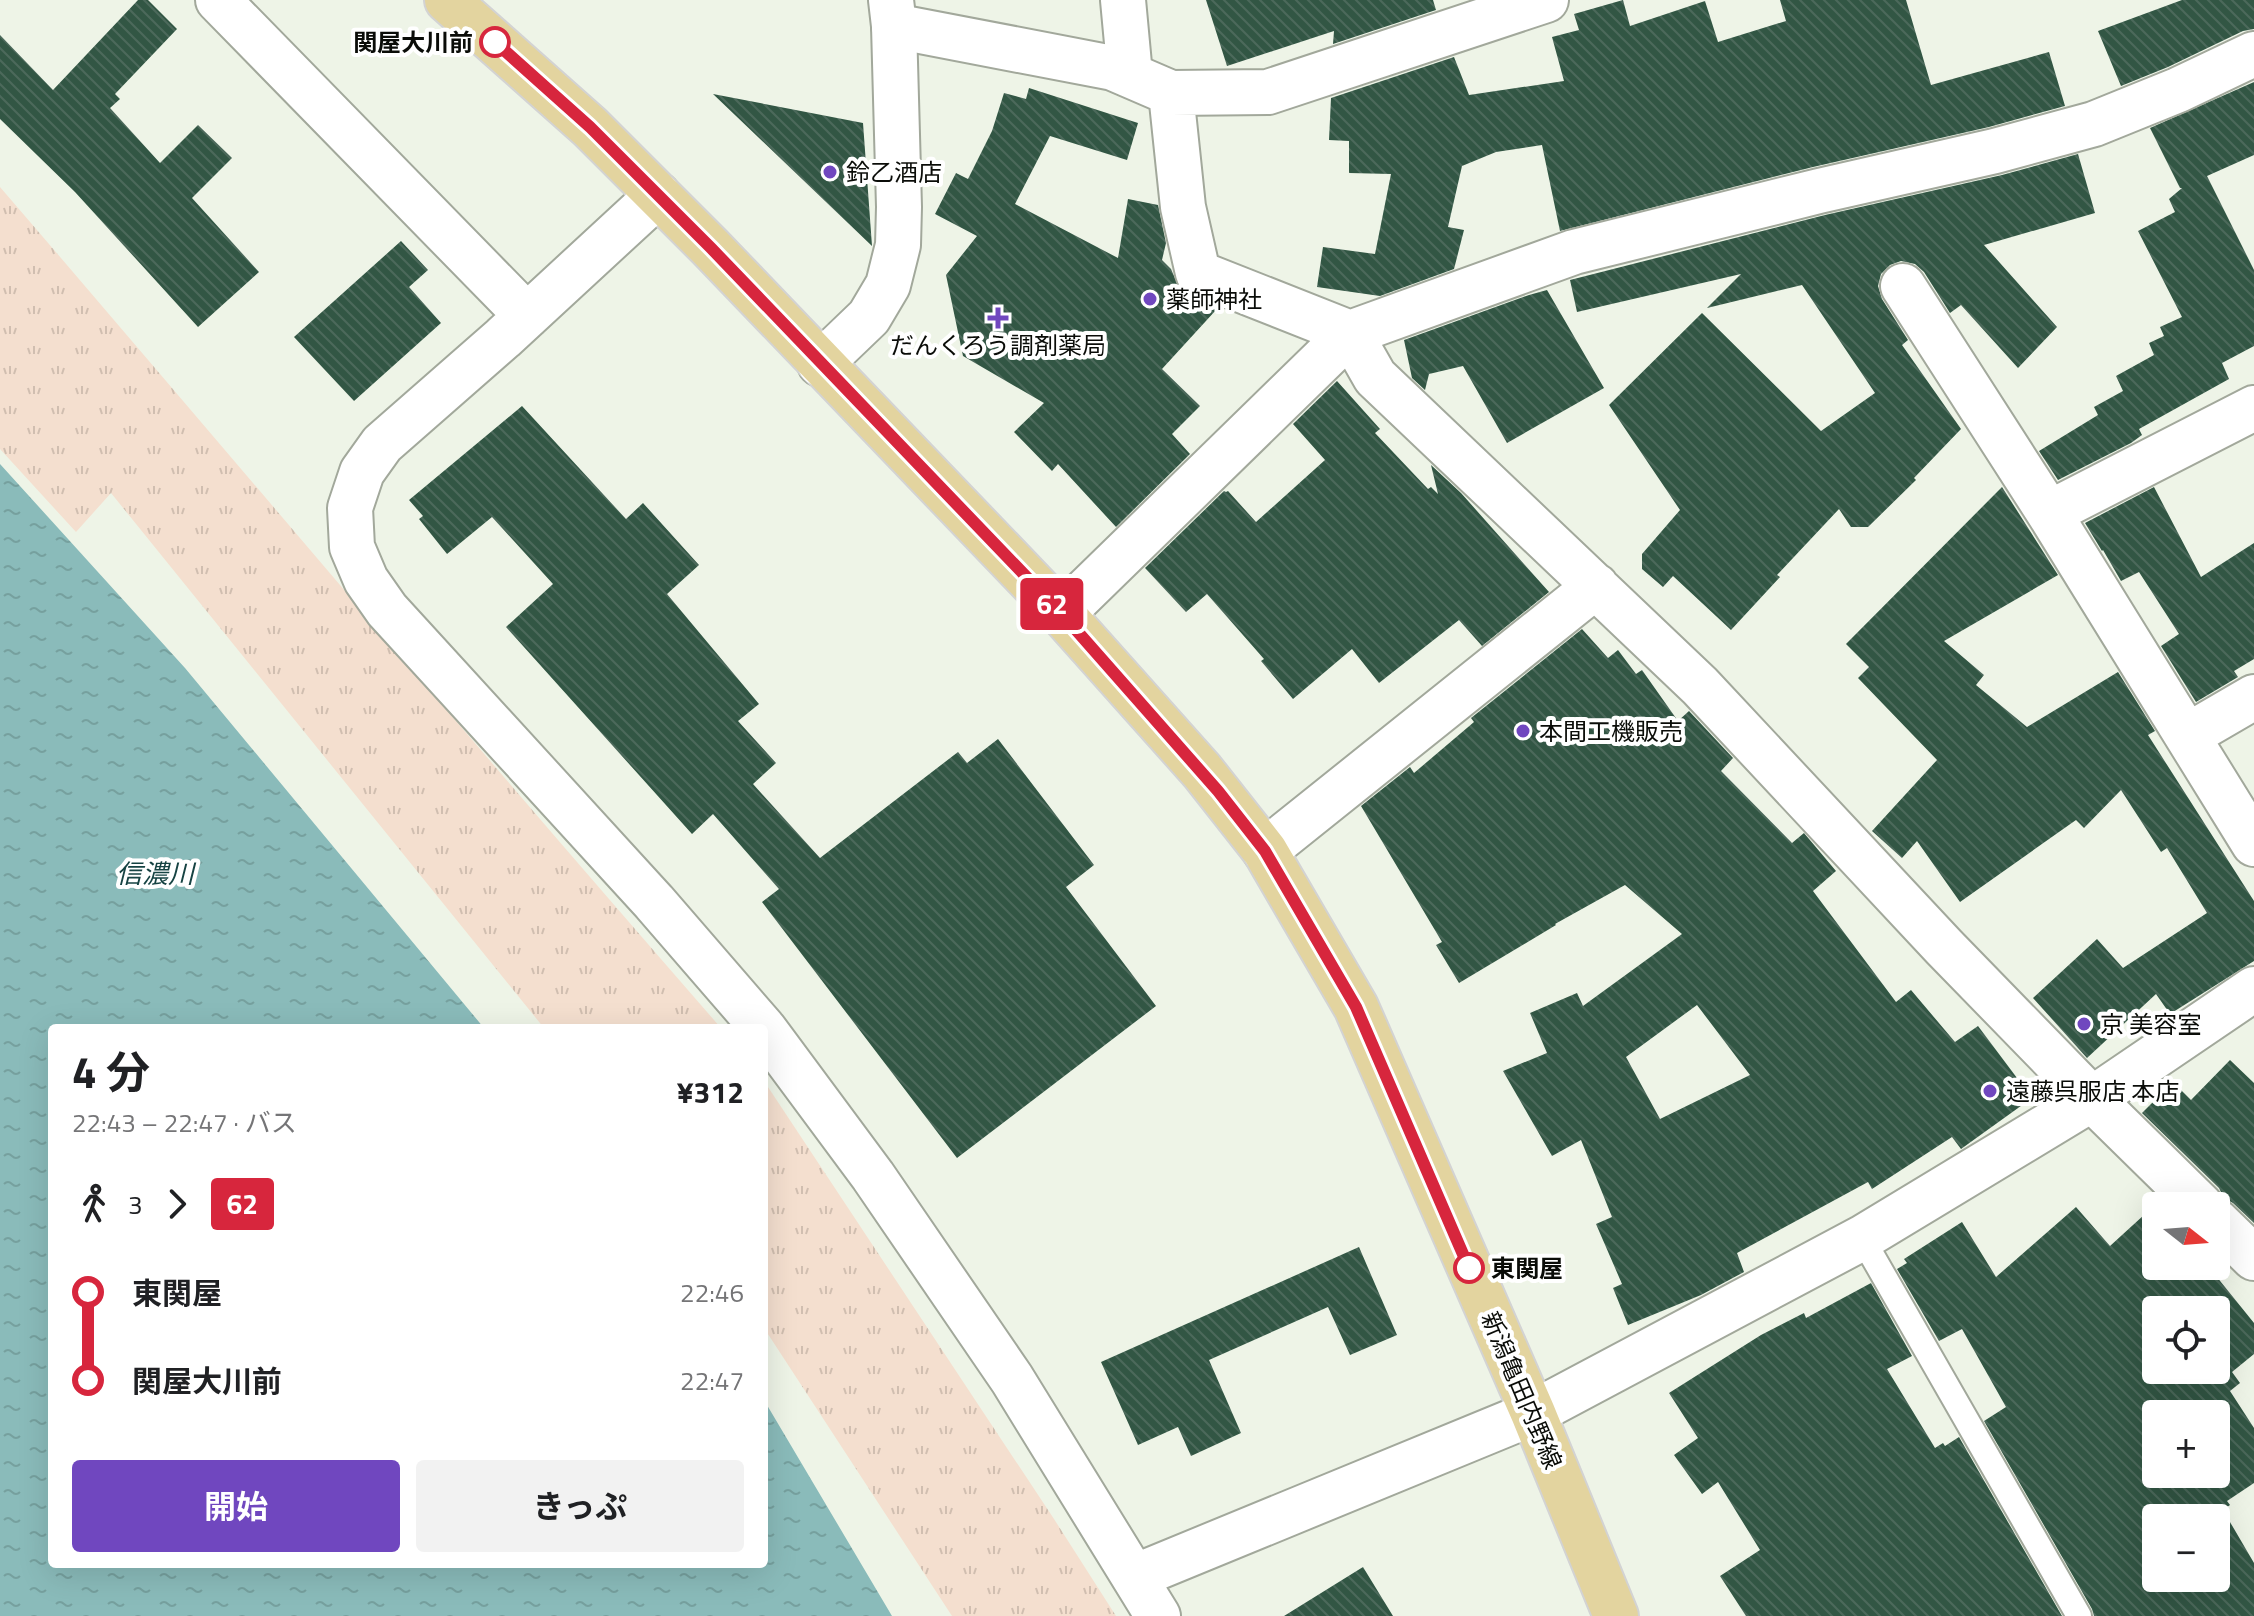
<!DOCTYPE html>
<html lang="ja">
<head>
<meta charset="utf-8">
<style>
	:root { --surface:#fff; --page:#f2f2f2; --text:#202124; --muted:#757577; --accent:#7047bf }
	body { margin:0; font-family:"Titillium Web","Noto Sans JP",sans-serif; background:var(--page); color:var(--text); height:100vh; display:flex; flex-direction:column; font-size:30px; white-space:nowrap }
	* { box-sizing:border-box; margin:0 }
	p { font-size:26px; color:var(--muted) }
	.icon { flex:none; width:44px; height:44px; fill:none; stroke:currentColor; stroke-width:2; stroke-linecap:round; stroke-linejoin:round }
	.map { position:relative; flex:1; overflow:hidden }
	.details { position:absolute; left:48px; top:1024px; width:720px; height:544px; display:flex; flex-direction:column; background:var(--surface); border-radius:8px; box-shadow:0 8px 32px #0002 }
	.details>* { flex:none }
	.badge { padding:0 16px; border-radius:6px; font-size:28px; line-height:52px }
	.needle { width:52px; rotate:107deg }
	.fabs { position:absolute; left:2142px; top:1192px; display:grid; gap:16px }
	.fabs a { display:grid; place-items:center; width:88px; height:88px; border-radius:8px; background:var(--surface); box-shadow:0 8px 32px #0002; font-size:40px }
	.map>.badge { position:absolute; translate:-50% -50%; box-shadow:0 0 0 4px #fff }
	.legs { display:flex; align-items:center; gap:12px; height:88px; padding:0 24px; font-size:26px }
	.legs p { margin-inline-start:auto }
	.summary { display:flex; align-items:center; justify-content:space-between; height:136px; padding:0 24px }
	h1 { font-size:44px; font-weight:700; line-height:60px }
	.button { display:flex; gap:16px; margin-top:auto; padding:16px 24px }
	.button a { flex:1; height:92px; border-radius:8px; background:var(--accent); color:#fff; font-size:32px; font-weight:700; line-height:92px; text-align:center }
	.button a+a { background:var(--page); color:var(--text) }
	ul { padding:0 24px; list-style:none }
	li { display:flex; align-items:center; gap:28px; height:88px; font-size:30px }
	li i { display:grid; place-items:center; width:12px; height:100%; margin:0 10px; background:currentColor }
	li i::after { content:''; width:20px; height:20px; margin:-10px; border:6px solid; border-radius:50%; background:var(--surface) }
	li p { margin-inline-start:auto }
	li:first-child i { background:linear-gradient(#0000 50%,currentColor 0) }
	li:last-child i { background:linear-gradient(currentColor 50%,#0000 0) }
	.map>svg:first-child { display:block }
	.grass { fill:url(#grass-tufts) }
	.water { fill:url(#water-ripples) }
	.building { fill:url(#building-back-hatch); fill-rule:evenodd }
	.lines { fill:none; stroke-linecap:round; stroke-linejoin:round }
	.service-casing { stroke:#a2a89b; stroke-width:28 }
	.minor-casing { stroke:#a2a89b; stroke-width:48 }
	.tertiary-casing { stroke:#a2a89b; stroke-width:48 }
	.primary-casing { stroke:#d3d3d3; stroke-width:48 }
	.service { stroke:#fff; stroke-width:24 }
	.minor { stroke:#fff; stroke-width:44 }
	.tertiary { stroke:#fff; stroke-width:44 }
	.primary { stroke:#e3d49f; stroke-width:44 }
	.line-1-casing { stroke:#fff; stroke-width:18 }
	.line-1 { stroke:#d7263d; stroke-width:12 }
	.stop-1-dot { fill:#fff; stroke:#d7263d; stroke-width:4 }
	.poi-dot { fill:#7047bf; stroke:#fff; stroke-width:3 }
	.labels { text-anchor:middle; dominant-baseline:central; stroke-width:8; stroke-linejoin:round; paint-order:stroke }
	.stop-label { font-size:24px; font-weight:bold; fill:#0a0c08; stroke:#fff; text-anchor:end }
	.poi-label { font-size:24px; fill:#0a0c08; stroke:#fff; text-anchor:start }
	.street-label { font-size:24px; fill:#0a0c08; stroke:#fff }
	.water-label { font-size:26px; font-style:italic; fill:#164343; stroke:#fff }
</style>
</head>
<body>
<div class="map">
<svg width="2254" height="1616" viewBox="0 0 2254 1616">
	<defs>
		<pattern id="grass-tufts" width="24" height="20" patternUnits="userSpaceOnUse" patternTransform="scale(2)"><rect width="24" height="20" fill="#f4dfcf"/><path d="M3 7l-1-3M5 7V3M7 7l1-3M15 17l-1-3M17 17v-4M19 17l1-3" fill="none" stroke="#d0beb0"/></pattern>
		<pattern id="water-ripples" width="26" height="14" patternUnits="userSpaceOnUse" patternTransform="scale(2)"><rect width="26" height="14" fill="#8abbba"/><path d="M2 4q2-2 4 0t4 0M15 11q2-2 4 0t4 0" fill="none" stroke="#76a09e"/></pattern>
		<pattern id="building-back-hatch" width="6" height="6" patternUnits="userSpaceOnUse" patternTransform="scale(2)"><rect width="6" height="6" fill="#325644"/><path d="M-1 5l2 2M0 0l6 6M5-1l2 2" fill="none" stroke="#4c695b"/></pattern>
	</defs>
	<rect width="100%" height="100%" fill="#eef4e7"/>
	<path class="grass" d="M0,187C241,467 478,750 721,1028H544L111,493L76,532L0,449Z
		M764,1081L1054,1519L1116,1616H952L764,1328Z"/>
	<path class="water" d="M0,464L185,668L484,1028H52V1564H764V1400L892,1616H0Z"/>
	<path class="building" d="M138,0H148L177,29L115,94L120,99L110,108L160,163L198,125L232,158L192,198L259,272L198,327L75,192L0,119V35L53,90Z
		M1206,0H1433L1436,10L1333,44L1334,31L1227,66Z
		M1623,0L1630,26L1705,1L1718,42L1786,21L1780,0H1906L1931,85L2049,52L2065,106L1989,127L1813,167L1560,231L1542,145L1496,152L1462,166L1448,227L1464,230L1454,269L1380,296L1317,287L1323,247L1375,254L1391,174L1349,173V141L1329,140L1331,98L1454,57L1469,95L1564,81L1552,37L1579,30L1574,14Z
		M2182,0H2254V29L2243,31L2168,67L2121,86L2098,31Z
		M2254,82V155L2207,176L2254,270V346L2222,363L2229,379L2139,429L2142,435L2131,443L2058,480L2039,451L2098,415L2094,407L2123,391L2116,376L2154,355L2149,343L2164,336L2160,327L2182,317L2138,231L2175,212L2169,199L2182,188H2180L2150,128Z
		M1029,88L1138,123L1127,160L1050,136L1015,204L1118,258L1128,199L1158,205L1166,243L1162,260L1171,269L1180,290L1189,296L1210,305L1216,310L1162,369L1200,406L1172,434L1190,454L1116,527L1058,464L1052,471L1014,432L1044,403L963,356L946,275L977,236L935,214L956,173L968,179L992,131L1004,93L1026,99Z
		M713,94L863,123L872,246Z
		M2078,154L2095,213L1984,245L2057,327L2018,368L1961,305L1950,313L1924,272L1915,264L1901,261L1890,265L1881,274L1878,286L1882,299L1908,340L1902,345L1961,429L1914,478L1916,480L1868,527H1851L1839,509L1777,575L1780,577L1731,630L1673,576L1663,587L1642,569V554L1680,510L1609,405L1702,313L1821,431L1875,393L1802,285L1707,308L1741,274L1577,312L1570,280L1825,215L2002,175Z
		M401,241L428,270L409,287L441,323L354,401L294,337Z
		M1547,290L1604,388L1507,443L1463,366L1429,374L1425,390L1412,378L1404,340L1529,295Z
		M1337,381L1380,429L1375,433L1428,489L1431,487L1438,494L1431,465L1461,493L1549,592L1482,646L1459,620L1379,683L1352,649L1293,699L1261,661L1264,659L1207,594L1186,612L1145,568L1224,491L1226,492L1228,491L1256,522L1325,460L1293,424Z
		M522,406L626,519L643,503L699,565L667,594L759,704L738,721L776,763L753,784L820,858L958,752L967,763L998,739L1094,865L1066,887L1156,1006L957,1158L762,902L779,889L713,814L692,834L506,627L553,584L492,517L447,554L419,519L423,516L409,500Z
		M2002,487L2058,575L1944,641L1984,675L1976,685L2027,727L2118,672L2155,731L2148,735L2254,901V961L2170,1014L2156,994L2087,1058L2033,998L2097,939L2123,968L2207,913L2167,848L2161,852L2121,790L2084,828L2076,820L1960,902L1917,841L1902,858L1872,831L1937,760L1858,678L1869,667L1846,644Z
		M2154,487L2201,577L2254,543V659L2234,671L2238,677L2196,702L2161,646L2179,634L2139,572L2121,581L2103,550L2102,551L2085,523Z
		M1582,629L1608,658L1618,650L1636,674L1642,670L1678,721L1689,711L1733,758L1721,771L1792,843L1804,833L1836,871L1813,891L1896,1002L1911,990L1955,1042L1978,1026L2032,1098L1961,1149L1952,1137L1872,1189L1868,1182L1737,1253L1744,1272L1701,1295L1628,1325L1613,1288L1622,1284L1596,1224L1612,1217L1581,1140L1552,1156L1503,1071L1547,1053L1530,1013L1577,993L1583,1006L1682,934L1625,885L1555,924L1556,925L1459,983L1436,945L1442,942L1361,806L1410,767L1414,773L1474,722L1471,718ZM1697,1005L1750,1075L1660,1119L1626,1057Z
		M2230,1060L2254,1083V1223L2233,1203L2224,1198L2219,1188L2142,1113L2173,1082L2191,1100Z
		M2156,1204V1266H2208L2254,1323V1354L2232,1372L2240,1383L2230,1391L2254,1428V1483L2227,1501L2230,1505L2223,1510L2254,1563V1616H2094L2092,1609L1984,1421L2006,1407L1962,1329L1939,1341L1897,1269L1907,1263L1904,1259L1962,1222L1996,1277L2076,1207L2110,1246ZM2156,1310H2216V1370H2156ZM2156,1414H2216V1474H2156ZM2156,1518H2216V1578H2156Z
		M1359,1247L1397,1335L1350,1355L1328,1307L1209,1360L1241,1433L1191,1456L1178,1427L1138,1445L1101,1362Z
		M1871,1283L1912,1356L1887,1369L1935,1448L1943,1443L1945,1446L1959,1437L2062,1616H1746L1720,1576L1760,1550L1718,1482L1702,1494L1674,1455L1698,1438L1669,1393L1761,1335L1804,1313L1806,1318Z
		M1363,1567L1393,1616H1284Z"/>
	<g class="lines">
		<defs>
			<path id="service" d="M1862,1238L2079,1616"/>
			<path id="minor" d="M1123,0L1130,75
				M894,26L1113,68L1171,93L1268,92L1546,0
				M1171,93L1183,207L1198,273L1350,333L1375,377L1700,686L1944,947L2092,1099L2201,1206
				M1903,286L2049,513L2254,844
				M2049,513L2254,408
				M1062,614L1350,333L1574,252L1819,191L1995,151L2094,124L2178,90L2254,54
				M2187,736L2254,697
				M1265,851L1596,586
				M2216,1221L2254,1258
				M1533,1413L1862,1238L2092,1099L2254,989"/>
			<path id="tertiary" d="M218,0L527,316
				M658,195L503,338L382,444L362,472L350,508L352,547L366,580L387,610L654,902L763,1028
				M820,364L869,317L888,285L898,245L899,207L894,26L891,0
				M764,1029L873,1176L1012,1379L1158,1616
				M1134,1577L1533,1413"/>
			<path id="primary" d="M447,0L590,127L711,248L1062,614L1202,771L1265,851L1356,1007L1533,1413L1616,1616"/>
		</defs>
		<use href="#service" class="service-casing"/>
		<use href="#minor" class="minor-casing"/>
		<use href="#tertiary" class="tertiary-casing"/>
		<use href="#primary" class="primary-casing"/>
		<use href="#service" class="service"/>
		<use href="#minor" class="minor"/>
		<use href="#tertiary" class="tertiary"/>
		<use href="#primary" class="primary"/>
	</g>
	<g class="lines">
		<defs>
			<path id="line-1" d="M495,42L590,127L711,248L1062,614L1218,791L1265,851L1356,1007L1469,1268"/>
		</defs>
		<use href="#line-1" class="line-1-casing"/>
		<use href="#line-1" class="line-1"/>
	</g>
	<g class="stop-1-dot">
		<circle cx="495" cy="42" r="14"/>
		<circle cx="1469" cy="1268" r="14"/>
	</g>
	<g class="poi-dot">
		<circle cx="830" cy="172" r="8"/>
		<circle cx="1150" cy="299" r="8"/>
		<path d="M994 306h8v8h8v8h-8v8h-8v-8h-8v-8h8z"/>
		<circle cx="1523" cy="731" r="8"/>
		<circle cx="2084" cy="1024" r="8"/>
		<circle cx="1990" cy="1091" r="8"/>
	</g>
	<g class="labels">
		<g class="stop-label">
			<text x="473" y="42">関屋大川前</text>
			<text x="1491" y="1268" text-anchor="start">東関屋</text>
		</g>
		<g class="poi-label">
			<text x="846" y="172">鈴乙酒店</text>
			<text x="1166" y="299">薬師神社</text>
			<text x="998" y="345" text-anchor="middle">だんくろう調剤薬局</text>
			<text x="1539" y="731">本間工機販売</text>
			<text x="2100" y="1024">京 美容室</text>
			<text x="2006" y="1091">遠藤呉服店 本店</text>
		</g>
		<g class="street-label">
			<text transform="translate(1522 1390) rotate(67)">新潟亀田内野線</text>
		</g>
		<g class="water-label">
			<text x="155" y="873">信濃川</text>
		</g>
	</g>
</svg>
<div class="fabs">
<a><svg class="needle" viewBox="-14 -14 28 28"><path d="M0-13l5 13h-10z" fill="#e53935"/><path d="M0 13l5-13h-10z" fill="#757577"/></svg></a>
<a><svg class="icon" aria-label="locate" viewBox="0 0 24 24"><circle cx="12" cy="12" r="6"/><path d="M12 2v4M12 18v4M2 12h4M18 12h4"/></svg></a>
<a>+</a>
<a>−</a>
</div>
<b class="badge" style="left:1052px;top:604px;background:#d7263d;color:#fff">62</b>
<section class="details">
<div class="summary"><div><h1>4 分</h1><p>22:43 – 22:47 · バス</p></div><b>¥312</b></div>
<div class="legs"><svg class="icon" aria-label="walk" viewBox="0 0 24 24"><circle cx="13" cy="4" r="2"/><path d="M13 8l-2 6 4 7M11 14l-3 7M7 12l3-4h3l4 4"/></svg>3<svg class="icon" aria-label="forward" viewBox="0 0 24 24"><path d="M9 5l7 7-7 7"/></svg><b class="badge" style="background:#d7263d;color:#fff">62</b></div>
<ul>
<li><i style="color:#d7263d"></i><b>東関屋</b><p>22:46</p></li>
<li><i style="color:#d7263d"></i><b>関屋大川前</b><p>22:47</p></li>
</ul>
<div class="button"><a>開始</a><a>きっぷ</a></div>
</section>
</div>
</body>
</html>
